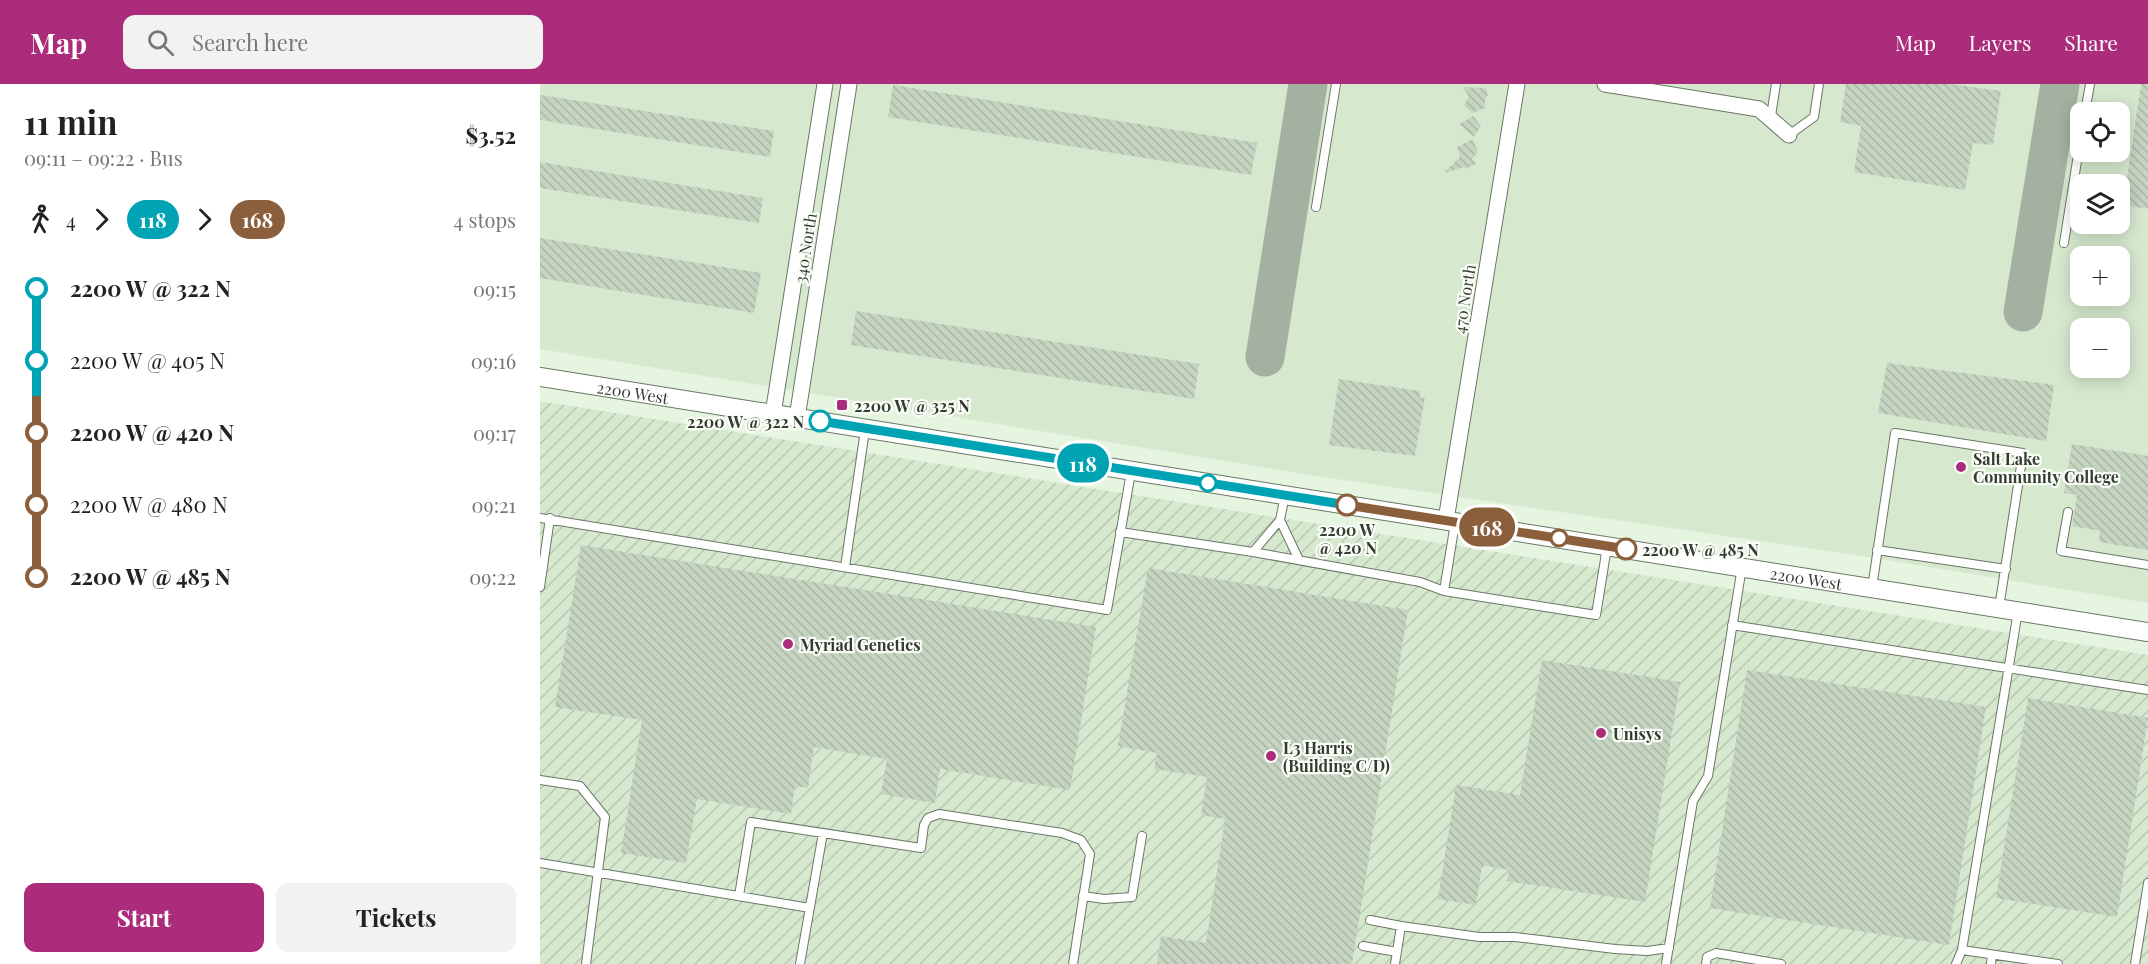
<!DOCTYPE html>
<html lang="en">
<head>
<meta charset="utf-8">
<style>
	:root { --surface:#fff; --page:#f2f2f2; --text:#222; --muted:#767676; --accent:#ab2c7a }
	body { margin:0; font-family:"Playfair Display",serif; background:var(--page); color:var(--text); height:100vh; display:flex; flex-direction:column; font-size:22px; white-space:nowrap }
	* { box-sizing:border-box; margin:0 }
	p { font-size:20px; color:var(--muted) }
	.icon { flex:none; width:33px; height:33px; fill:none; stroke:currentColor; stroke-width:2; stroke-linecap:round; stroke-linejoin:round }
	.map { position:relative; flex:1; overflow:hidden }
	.panel { display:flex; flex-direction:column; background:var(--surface); width:540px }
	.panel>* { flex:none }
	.badge { padding:0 12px; border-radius:20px; font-size:21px; line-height:39px }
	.fabs { position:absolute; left:1530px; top:18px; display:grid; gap:12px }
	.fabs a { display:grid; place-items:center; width:60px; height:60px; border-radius:12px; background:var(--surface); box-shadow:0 3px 15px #0003; font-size:30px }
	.map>.badge { position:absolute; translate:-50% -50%; box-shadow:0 0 0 3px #fff }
	.legs { display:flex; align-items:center; gap:9px; height:66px; padding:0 24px; font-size:20px }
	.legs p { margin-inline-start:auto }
	.headline { display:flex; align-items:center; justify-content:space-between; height:102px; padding:0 24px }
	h1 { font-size:33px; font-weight:700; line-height:45px }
	.cta { display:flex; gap:12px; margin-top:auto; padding:12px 24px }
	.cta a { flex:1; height:69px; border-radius:12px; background:var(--accent); color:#fff; font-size:24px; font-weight:700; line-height:69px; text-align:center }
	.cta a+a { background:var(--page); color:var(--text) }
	ul { padding:0 24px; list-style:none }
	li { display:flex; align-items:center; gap:21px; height:72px; font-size:22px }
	li i { display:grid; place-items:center; width:9px; height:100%; margin:0 8px; background:currentColor }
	li i::after { content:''; width:15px; height:15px; margin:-8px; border:4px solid; border-radius:50%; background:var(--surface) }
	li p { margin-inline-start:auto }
	li:first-child i { background:linear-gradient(#0000 50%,currentColor 0) }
	li:last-child i { background:linear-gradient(currentColor 50%,#0000 0) }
	header { display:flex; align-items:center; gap:36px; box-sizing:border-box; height:84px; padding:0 30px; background:var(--accent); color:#fff }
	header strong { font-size:28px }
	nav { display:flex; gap:33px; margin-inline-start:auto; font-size:21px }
	.search { width:420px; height:54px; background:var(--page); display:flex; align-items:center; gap:15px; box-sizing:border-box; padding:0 21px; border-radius:12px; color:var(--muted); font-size:22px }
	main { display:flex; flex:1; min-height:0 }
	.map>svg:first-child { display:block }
	.built { fill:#d6e9cf; fill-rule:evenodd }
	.industrial { fill:url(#industrial-furrows) }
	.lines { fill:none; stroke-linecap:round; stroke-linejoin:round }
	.taxiway { stroke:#a5b1a0; stroke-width:39 }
	.building { fill:url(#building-back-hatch) }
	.service-casing { stroke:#697765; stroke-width:10 }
	.minor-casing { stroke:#697765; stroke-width:17 }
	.tertiary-casing { stroke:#697765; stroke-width:20 }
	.service { stroke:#fff; stroke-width:8 }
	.minor { stroke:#fff; stroke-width:15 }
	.tertiary { stroke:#fff; stroke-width:18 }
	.line-1-casing { stroke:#fff; stroke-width:14 }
	.line-2-casing { stroke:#fff; stroke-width:14 }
	.line-1 { stroke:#00a3b4; stroke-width:9 }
	.line-2 { stroke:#8b5e3c; stroke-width:9 }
	.poi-dot { fill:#ab2c7a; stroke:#f9fff7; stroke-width:2 }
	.stop-1-dot { fill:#fff; stroke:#00a3b4; stroke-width:3 }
	.stop-2-dot { fill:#fff; stroke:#8b5e3c; stroke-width:3 }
	.labels { text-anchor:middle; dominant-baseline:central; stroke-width:4.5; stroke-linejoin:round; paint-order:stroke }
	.street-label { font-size:16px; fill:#353b33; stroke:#f9fff7 }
	.poi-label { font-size:16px; font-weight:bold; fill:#353b33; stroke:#f9fff7; text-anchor:start }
	.stop-label { font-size:16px; font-weight:bold; fill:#353b33; stroke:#f9fff7; text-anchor:end }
</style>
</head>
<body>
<header>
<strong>Map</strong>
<div class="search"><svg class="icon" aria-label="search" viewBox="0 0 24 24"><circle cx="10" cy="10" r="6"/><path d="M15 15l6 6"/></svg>Search here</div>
<nav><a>Map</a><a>Layers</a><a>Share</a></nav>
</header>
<main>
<section class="panel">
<div class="headline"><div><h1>11 min</h1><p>09:11 – 09:22 · Bus</p></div><b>$3.52</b></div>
<div class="legs"><svg class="icon" aria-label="walk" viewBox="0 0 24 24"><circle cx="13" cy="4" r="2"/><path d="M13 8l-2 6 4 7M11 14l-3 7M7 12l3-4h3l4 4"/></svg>4<svg class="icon" aria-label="forward" viewBox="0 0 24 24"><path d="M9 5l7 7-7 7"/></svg><b class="badge" style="background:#00a3b4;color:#fff">118</b><svg class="icon" aria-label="forward" viewBox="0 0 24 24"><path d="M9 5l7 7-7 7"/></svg><b class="badge" style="background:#8b5e3c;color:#fff">168</b><p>4 stops</p></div>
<ul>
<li><i style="color:#00a3b4"></i><b>2200 W @ 322 N</b><p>09:15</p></li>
<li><i style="color:#00a3b4"></i><span>2200 W @ 405 N</span><p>09:16</p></li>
<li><i style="color:#8b5e3c"></i><b>2200 W @ 420 N</b><p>09:17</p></li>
<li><i style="color:#8b5e3c"></i><span>2200 W @ 480 N</span><p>09:21</p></li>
<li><i style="color:#8b5e3c"></i><b>2200 W @ 485 N</b><p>09:22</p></li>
</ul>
<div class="cta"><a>Start</a><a>Tickets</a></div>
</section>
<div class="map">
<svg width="1608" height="880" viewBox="0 0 1608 880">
	<defs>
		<pattern id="industrial-furrows" width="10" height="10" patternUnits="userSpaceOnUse" patternTransform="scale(1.5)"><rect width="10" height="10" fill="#d6e9cf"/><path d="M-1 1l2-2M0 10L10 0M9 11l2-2" fill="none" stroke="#b8c9b2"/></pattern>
		<pattern id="building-back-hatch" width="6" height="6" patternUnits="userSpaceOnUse" patternTransform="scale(1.5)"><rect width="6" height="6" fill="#c5d4c0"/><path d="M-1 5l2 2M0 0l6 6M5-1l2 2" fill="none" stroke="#aab7a5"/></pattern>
	</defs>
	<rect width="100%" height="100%" fill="#e6f5e0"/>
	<path class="built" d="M0,0H1608V519L1322,472L782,393L0,265ZM1540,28H1580V68H1540ZM1540,100H1580V140H1540ZM1540,172H1580V212H1540ZM1540,244H1580V284H1540Z"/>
	<path class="industrial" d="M0,317L1608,571V880H0Z"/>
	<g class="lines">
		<path class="taxiway" d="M1483,228L1520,0
			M725,273L768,0"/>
	</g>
	<path class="building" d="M1306,0H1411L1461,7L1453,61L1433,59L1425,106L1314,88L1321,42L1300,38Z
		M1601,0H1608V125L1583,121Z
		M353,1L717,59L711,91L348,33Z
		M923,3L946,4L948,11L945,15V24L932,29L924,21L929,13Z
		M0,11L234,47L230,73L0,36Z
		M933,32L941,42L934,53L919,40Z
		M933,55L938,68L932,75L936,80L925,85L924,83L904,89L920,73L917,63Z
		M0,78L223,114L219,139L0,104Z
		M0,154L221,189L214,229L0,194Z
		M316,227L659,280L654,315L311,261Z
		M1347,279L1514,301L1506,357L1338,329Z
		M799,295L880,307V314L885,313L875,372L789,361Z
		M1532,360L1608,372V466L1559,458L1560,447L1532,442L1537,411L1524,409Z
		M41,461L556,543L530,706L400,685L395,719L341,710L347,675L274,663L268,704L255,702L251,730L157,715L146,779L81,769L102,636L15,623Z
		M608,484L868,526L812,880H617L621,852L666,859L685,735L661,731L667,693L614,685L617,669L578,662Z
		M1002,576L1140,598L1105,818L967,797L969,786L942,781L936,821L898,815L916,701L980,711Z
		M1207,586L1446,623L1409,861L1170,824Z
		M1488,614L1608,634L1577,833L1456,814Z"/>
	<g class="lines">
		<defs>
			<path id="service" d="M1545,28L1550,0
				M1231,32L1236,0
				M1249,51L1274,33L1279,0
				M776,123L796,0
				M1524,159L1540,58
				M1528,428L1521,467L1608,481
				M0,434L567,526L591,388
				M740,436L745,411
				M915,439L904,507L1056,531L1067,463
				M580,448L713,468L880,498L904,507
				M1337,466L1466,485
				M713,468L740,436L759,476
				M305,483L325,346
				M0,503L10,434
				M1332,504L1355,349L1483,369L1459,524
				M1192,541L1608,606
				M0,696L40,702L65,733L46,880
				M0,779L270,824
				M199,812L211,738L381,764L384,741L388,734L399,730L522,749L541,756L550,770L533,880
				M543,812L564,815L592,813L602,752
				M830,836L861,842
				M823,862L857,868
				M1422,866L1518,880
				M260,880L283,749
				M855,880L861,842L939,853H975L1075,865L1107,867L1129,864
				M1126,880L1153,717L1168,692L1202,483
				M1166,880L1167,873L1176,869L1241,880
				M1416,880L1422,866L1478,527
				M1451,880L1452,871
				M1595,880L1608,799"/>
			<path id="minor" d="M1065,0L1219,25L1249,51
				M233,330L285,0
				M257,334L309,0
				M906,436L977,0"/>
			<g id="tertiary">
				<path id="s1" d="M0,293L1608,548"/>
			</g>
		</defs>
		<use href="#service" class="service-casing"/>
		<use href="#minor" class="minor-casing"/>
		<use href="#tertiary" class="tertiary-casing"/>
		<use href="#service" class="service"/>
		<use href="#minor" class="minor"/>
		<use href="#tertiary" class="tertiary"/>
	</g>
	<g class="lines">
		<defs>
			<path id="line-1" d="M280,337L807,421"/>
			<path id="line-2" d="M807,421L1086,465"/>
		</defs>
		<use href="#line-1" class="line-1-casing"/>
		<use href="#line-2" class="line-2-casing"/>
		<use href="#line-1" class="line-1"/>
		<use href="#line-2" class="line-2"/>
	</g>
	<g class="poi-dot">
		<rect x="296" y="315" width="12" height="12" rx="3"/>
		<circle cx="1421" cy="383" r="6"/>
		<circle cx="248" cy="560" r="6"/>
		<circle cx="1061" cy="649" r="6"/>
		<circle cx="731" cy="672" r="6"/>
	</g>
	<g class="stop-1-dot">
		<circle cx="280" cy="337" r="10"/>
		<circle cx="668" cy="399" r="8"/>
	</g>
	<g class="stop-2-dot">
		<circle cx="807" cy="421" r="10"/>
		<circle cx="1019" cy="454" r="8"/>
		<circle cx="1086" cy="465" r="10"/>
	</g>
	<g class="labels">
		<g class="street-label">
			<text transform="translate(265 164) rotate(-81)">340 North</text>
			<text transform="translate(924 215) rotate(-81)">470 North</text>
			<text stroke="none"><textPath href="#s1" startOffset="94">2200 West</textPath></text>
			<text stroke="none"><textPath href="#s1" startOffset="1282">2200 West</textPath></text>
		</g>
		<g class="poi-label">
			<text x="314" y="321">2200 W @ 325 N</text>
			<text x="1433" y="374">Salt Lake<tspan x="1433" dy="18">Community College</tspan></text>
			<text x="260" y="560">Myriad Genetics</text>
			<text x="1073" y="649">Unisys</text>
			<text x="743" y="663">L3 Harris<tspan x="743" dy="18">(Building C/D)</tspan></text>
		</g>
		<g class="stop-label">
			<text x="264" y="337">2200 W @ 322 N</text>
			<text x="807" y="445" text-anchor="middle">2200 W<tspan x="807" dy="18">@ 420 N</tspan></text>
			<text x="1102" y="465" text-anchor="start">2200 W @ 485 N</text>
		</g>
	</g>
</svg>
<div class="fabs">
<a><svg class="icon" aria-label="locate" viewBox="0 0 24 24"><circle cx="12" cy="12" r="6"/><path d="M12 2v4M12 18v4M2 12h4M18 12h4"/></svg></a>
<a><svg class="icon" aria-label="layers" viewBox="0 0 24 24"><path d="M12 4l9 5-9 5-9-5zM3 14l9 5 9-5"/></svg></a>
<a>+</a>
<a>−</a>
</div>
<b class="badge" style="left:543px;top:379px;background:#00a3b4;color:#fff">118</b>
<b class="badge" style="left:947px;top:443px;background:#8b5e3c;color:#fff">168</b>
</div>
</main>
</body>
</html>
